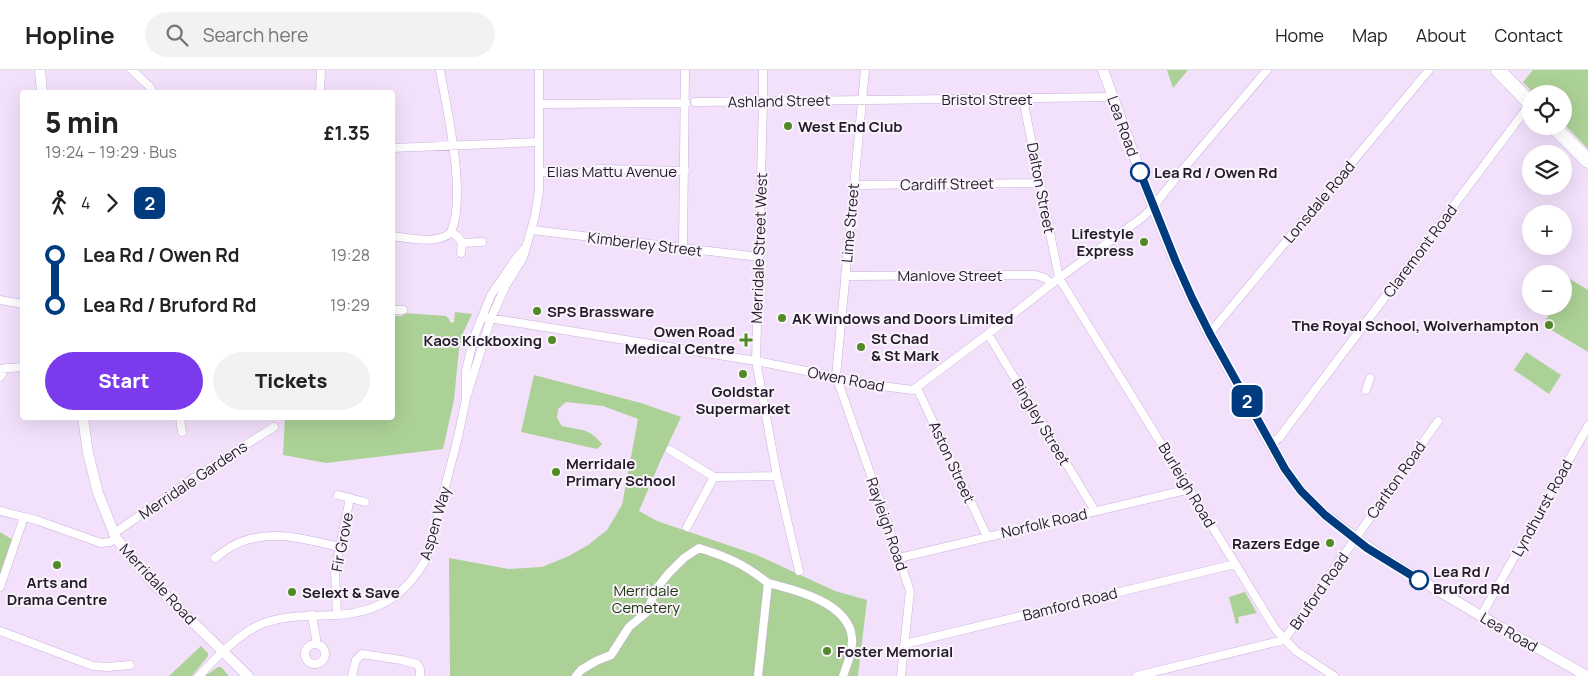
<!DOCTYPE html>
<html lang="en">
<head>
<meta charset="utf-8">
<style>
	:root { --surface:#fff; --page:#f2f2f2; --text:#222; --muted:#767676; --line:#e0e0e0; --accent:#7c3aed }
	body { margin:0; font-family:Manrope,sans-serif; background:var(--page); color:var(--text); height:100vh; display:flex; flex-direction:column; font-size:19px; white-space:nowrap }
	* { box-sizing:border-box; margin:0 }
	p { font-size:16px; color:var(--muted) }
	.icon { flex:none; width:28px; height:28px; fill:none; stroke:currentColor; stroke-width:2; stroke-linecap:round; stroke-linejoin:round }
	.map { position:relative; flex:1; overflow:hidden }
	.panel { position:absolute; left:20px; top:20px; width:375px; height:330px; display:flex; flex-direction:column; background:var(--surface); border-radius:5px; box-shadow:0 5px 20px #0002 }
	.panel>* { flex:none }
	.badge { padding:0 10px; border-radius:8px; font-size:18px; line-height:32px }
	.buttons { position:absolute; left:1522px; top:15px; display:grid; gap:10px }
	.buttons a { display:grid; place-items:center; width:50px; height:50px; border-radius:50%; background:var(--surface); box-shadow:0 5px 20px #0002; font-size:25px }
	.map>.badge { position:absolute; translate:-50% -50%; box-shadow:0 0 0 2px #fff }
	.legs { display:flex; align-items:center; gap:8px; height:55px; padding:0 25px; font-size:16px }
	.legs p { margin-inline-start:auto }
	.headline { display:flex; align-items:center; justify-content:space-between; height:85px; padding:0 25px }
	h1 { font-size:28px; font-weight:800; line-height:38px }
	.button { display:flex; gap:10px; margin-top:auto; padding:10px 25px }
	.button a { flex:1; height:58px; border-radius:30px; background:var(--accent); color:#fff; font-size:20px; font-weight:800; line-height:58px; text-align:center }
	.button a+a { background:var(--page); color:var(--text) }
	ul { padding:0 25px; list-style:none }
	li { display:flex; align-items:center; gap:18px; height:50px; font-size:19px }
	li i { display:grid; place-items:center; width:8px; height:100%; margin:0 6px; background:currentColor }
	li i::after { content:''; width:12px; height:12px; margin:-6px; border:4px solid; border-radius:50%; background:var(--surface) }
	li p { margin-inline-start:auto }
	li:first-child i { background:linear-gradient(#0000 50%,currentColor 0) }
	li:last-child i { background:linear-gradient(currentColor 50%,#0000 0) }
	header { display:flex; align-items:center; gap:30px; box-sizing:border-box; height:70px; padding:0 25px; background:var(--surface); border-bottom:1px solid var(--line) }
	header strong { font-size:24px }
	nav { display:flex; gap:28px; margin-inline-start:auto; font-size:18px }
	.search { width:350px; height:45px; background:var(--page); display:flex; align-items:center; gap:12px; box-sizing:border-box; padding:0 18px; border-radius:28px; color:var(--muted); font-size:19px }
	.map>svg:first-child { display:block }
	.green { fill:#acd196 }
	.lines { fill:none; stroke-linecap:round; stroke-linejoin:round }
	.street-casing { stroke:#ccafdb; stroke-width:9 }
	.secondary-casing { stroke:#ccafdb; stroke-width:11 }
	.highway-casing { stroke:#ccafdb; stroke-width:15 }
	.street { stroke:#fff; stroke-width:8 }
	.secondary { stroke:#fff; stroke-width:10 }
	.highway { stroke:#fff; stroke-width:14 }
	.line-1-casing { stroke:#fff; stroke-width:11 }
	.line-1 { stroke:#003b80; stroke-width:8 }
	.poi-dot { fill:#528a25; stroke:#f9f3fc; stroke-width:2 }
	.stop-1-dot { fill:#fff; stroke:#003b80; stroke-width:2.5 }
	.labels { text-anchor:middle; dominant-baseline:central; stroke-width:4; stroke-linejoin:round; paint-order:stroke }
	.street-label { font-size:15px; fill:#251a2a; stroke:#f9f3fc }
	.poi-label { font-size:15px; font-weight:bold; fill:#251a2a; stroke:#f9f3fc; text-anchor:start }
	.stop-label { font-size:15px; font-weight:bold; fill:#251a2a; stroke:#f9f3fc; text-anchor:start }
	.park-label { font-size:15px; fill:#1f360e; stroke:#f9f3fc }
</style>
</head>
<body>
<header>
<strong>Hopline</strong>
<div class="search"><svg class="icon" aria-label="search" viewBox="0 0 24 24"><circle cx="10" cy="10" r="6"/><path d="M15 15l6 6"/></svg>Search here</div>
<nav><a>Home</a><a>Map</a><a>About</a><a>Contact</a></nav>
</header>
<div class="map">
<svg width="1588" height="606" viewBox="0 0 1588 606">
	<rect width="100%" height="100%" fill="#f3e1fc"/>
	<path class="green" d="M1167,0H1188L1173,18Z
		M1533,0H1588V79L1564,54V24H1534L1523,12Z
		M1570,209L1588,220V282L1543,255L1554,236H1564V220Z
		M455,242L472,244L463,263L459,279L454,330L443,379L326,393L283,385L285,348H392L393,246H403V243L446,246L449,249L450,252L454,253Z
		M1526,282L1561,305L1549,324L1514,300Z
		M534,305L641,333L681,347L659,394L639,441L657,451L757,485L835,521L867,530L858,606H450L449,488L509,499L542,497L569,486L588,475L607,460L622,435L638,349L603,336L566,332L558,339L557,348L562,356C582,361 588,357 602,374L597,379L521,362Z
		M0,462L13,470L0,507Z
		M1245,522L1257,543L1238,547L1239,553L1236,554L1229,527Z
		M201,576L208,583V586L192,606H169Z
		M218,597H221L229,606H205Z"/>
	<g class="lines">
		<defs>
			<path id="street" d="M132,0L149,16L153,22
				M440,0C447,40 467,126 451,162C461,168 463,171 461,183
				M763,0V32L756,291L777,406L799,501
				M865,0L836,306L881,434L910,521L901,606
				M320,22L321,0
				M1023,29L1059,208L1276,560L1296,581L1334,606
				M695,32L1112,27
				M540,34L686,33
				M392,78L539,72
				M539,102L581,103L599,99L685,101
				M854,115L1041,113
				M532,160L759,187
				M392,166C408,168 440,175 451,162
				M462,173L482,172
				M683,178L685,0
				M845,206L1035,205L1045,208L1052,214
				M0,230L22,234
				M392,240H403
				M482,247L756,291L881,316L913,320L988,264L1059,208L1143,147L1153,137L1179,104L1267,0
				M988,264L1095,441
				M1209,264L1429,0
				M0,299L22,297
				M0,307L6,298
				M917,318L987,466
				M1366,320L1370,308
				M467,325L491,248L505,217L523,188L535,146L539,121V0
				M180,348L182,362
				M1272,373L1279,368L1530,34
				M670,380L714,407L777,406
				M338,425L365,432
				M0,441L36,450L101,473L110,472L116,468
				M687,457L714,407
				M113,464L201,403L274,357
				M215,488C223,482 232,475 241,472C274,459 307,470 340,477
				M899,488L1190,419
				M0,517L24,447
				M312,545L317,574
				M337,545L335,500L350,428
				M1481,546L1588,356
				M0,561L93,596L107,597L130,595
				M905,574L1235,494
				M305 584a10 10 0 1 1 20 0a10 10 0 1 1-20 0Z
				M199,606C214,589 242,561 264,553C286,545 312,546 335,545C378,543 407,525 427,487L458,367L466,329V301L474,267L491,225L517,187L526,177
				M352,606L356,590L362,584L401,590L417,594L420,599V606
				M576,606L581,600L596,591L611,585L629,557L647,542L656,519L669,503L684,488L699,478C728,487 744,494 768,513
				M758,606L768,513C796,520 849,533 852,568C853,580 847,595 843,606
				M1137,606L1284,570L1438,351"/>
			<path id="secondary" d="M40,0L42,22
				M1103,0L1153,137L1183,211L1209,264L1265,365L1285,399L1301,421L1325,445L1382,487L1481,546L1587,606
				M83,348L88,383L98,423L116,468L153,513L248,606"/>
			<path id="highway" d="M1498,0L1531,34
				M1553,56L1588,91"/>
		</defs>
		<use href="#street" class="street-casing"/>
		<use href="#secondary" class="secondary-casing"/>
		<use href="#highway" class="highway-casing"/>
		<use href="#street" class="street"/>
		<use href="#secondary" class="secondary"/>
		<use href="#highway" class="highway"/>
	</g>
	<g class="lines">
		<defs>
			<path id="line-1" d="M1140,102L1176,192L1192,228L1210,264L1285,399L1301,421L1325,445L1367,478L1419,510"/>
		</defs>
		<use href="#line-1" class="line-1-casing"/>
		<use href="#line-1" class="line-1"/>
	</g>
	<g class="poi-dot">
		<circle cx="788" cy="56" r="5"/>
		<circle cx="1144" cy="172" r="5"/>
		<circle cx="537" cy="241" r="5"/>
		<circle cx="782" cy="248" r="5"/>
		<circle cx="1549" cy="255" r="5"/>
		<circle cx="552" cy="270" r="5"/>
		<path d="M743.5 262.5h5v5h5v5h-5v5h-5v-5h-5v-5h5z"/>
		<circle cx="861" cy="277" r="5"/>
		<circle cx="743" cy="304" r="5"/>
		<circle cx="556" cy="402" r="5"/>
		<circle cx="1330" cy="473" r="5"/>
		<circle cx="57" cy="495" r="5"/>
		<circle cx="292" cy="522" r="5"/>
		<circle cx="827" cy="581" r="5"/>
	</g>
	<g class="stop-1-dot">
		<circle cx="1140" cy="102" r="9"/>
		<circle cx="1419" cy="510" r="9"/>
	</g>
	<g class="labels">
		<g class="street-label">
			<text x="987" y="29">Bristol Street</text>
			<text transform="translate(779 31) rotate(-1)">Ashland Street</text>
			<text transform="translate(1123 56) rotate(70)">Lea Road</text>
			<text x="612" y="101">Elias Mattu Avenue</text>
			<text transform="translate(947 114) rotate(-1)">Cardiff Street</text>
			<text transform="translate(1041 118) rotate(79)">Dalton Street</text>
			<text transform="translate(1319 132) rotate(-50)">Lonsdale Road</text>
			<text transform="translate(850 153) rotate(-85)">Lime Street</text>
			<text transform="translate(645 174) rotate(7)">Kimberley Street</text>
			<text transform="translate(759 178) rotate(-88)">Merridale Street West</text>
			<text transform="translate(1420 181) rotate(-53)">Claremont Road</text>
			<text x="950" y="205">Manlove Street</text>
			<text transform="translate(846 309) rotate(11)">Owen Road</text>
			<text transform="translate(1041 352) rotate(59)">Bingley Street</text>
			<text transform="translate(952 392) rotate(65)">Aston Street</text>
			<text transform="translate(193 410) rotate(-34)">Merridale Gardens</text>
			<text transform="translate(1396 410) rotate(-55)">Carlton Road</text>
			<text transform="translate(1187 415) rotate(59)">Burleigh Road</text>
			<text transform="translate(1542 438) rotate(-61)">Lyndhurst Road</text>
			<text transform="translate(435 453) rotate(-74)">Aspen Way</text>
			<text transform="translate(1044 453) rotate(-13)">Norfolk Road</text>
			<text transform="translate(887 454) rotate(71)">Rayleigh Road</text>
			<text transform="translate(342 472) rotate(-79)">Fir Grove</text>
			<text transform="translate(158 514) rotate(47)">Merridale Road</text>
			<text transform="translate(1319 521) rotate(-55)">Bruford Road</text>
			<text transform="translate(1070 534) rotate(-14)">Bamford Road</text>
			<text transform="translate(1509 562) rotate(30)">Lea Road</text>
		</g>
		<g class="poi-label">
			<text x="798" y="56">West End Club</text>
			<text x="1134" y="163" text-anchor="end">Lifestyle<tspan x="1134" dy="17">Express</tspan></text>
			<text x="547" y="241">SPS Brassware</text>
			<text x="792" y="248">AK Windows and Doors Limited</text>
			<text x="1539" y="255" text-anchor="end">The Royal School, Wolverhampton</text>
			<text x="735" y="261" text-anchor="end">Owen Road<tspan x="735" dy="17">Medical Centre</tspan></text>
			<text x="871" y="268">St Chad<tspan x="871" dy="17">&amp; St Mark</tspan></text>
			<text x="542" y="270" text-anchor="end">Kaos Kickboxing</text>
			<text x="743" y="321" text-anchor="middle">Goldstar<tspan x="743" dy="17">Supermarket</tspan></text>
			<text x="566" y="393">Merridale<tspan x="566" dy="17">Primary School</tspan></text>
			<text x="1320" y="473" text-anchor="end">Razers Edge</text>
			<text x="57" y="512" text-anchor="middle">Arts and<tspan x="57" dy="17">Drama Centre</tspan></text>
			<text x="302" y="522">Selext &amp; Save</text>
			<text x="837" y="581">Foster Memorial</text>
		</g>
		<g class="stop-label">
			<text x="1154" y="102">Lea Rd / Owen Rd</text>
			<text x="1433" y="501">Lea Rd /<tspan x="1433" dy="17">Bruford Rd</tspan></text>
		</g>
		<g class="park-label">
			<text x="646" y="520">Merridale<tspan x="646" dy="17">Cemetery</tspan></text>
		</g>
	</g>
</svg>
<div class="buttons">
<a><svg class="icon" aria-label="locate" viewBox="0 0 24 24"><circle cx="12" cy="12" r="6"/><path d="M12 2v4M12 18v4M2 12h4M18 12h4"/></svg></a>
<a><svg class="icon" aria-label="layers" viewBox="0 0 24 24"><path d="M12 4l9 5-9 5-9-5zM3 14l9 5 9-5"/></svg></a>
<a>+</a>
<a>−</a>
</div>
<b class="badge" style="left:1247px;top:331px;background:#003b80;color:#fff">2</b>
<section class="panel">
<div class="headline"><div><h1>5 min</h1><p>19:24 – 19:29 · Bus</p></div><b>£1.35</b></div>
<div class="legs"><svg class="icon" aria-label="walk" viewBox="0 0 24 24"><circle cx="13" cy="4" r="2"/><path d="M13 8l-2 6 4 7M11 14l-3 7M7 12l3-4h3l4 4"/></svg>4<svg class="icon" aria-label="forward" viewBox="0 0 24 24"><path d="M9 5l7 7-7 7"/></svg><b class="badge" style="background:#003b80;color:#fff">2</b></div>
<ul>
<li><i style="color:#003b80"></i><b>Lea Rd / Owen Rd</b><p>19:28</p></li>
<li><i style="color:#003b80"></i><b>Lea Rd / Bruford Rd</b><p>19:29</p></li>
</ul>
<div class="button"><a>Start</a><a>Tickets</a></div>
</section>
</div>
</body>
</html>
